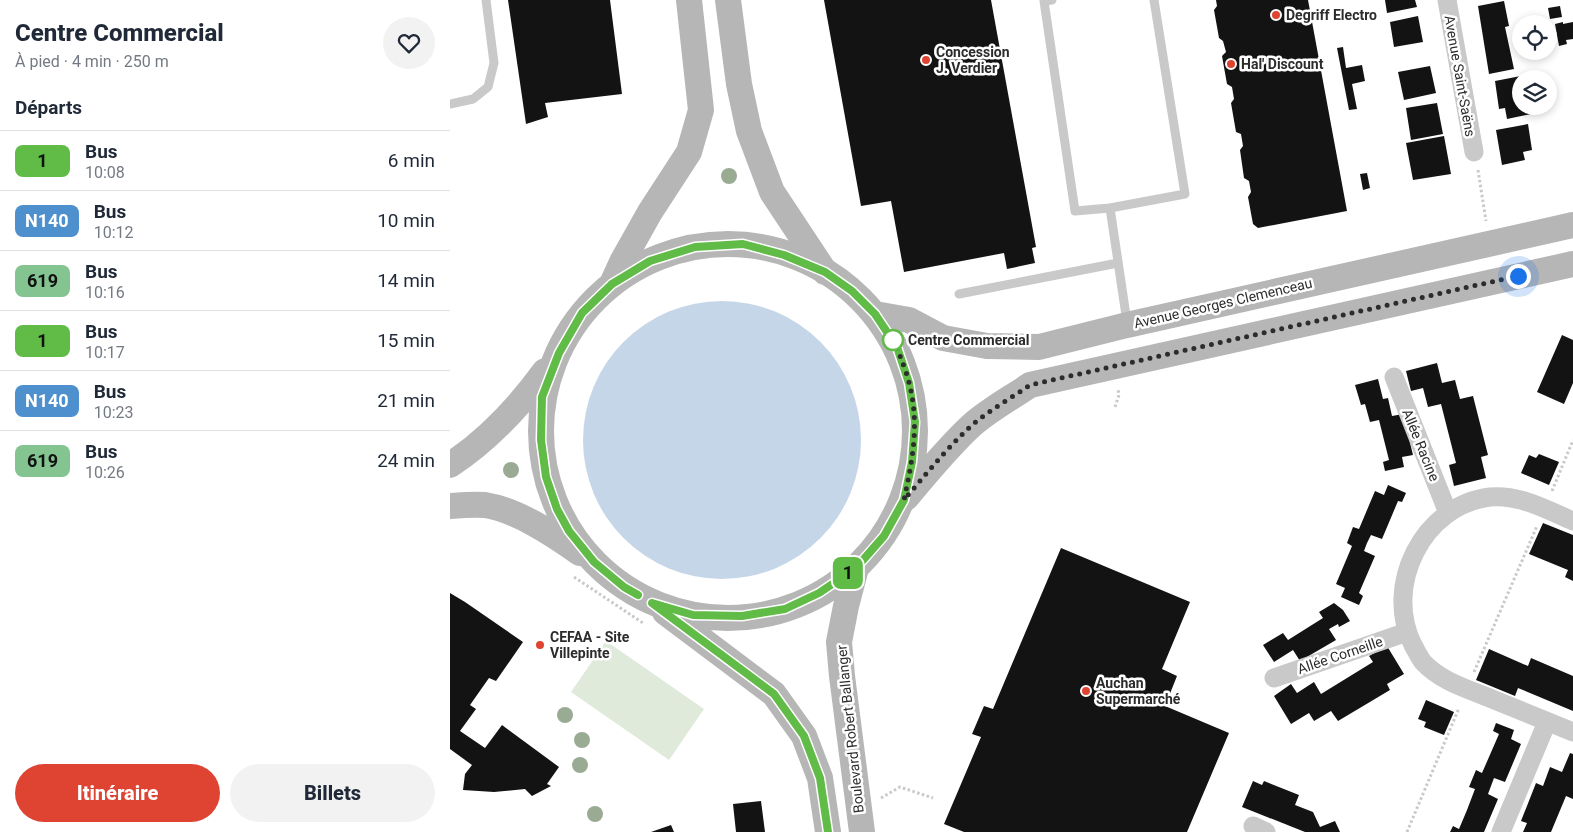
<!DOCTYPE html>
<html lang="fr">
<head>
<meta charset="utf-8">
<style>
	:root { --surface:#fff; --page:#f2f2f3; --text:#1f2937; --muted:#747a83; --line:#e0e1e3; --accent:#df4433 }
	body { margin:0; font-family:Roboto,sans-serif; background:var(--page); color:var(--text); height:100vh; display:flex; flex-direction:column; font-size:19px; white-space:nowrap }
	* { box-sizing:border-box; margin:0 }
	p { font-size:16px; color:var(--muted) }
	.icon { flex:none; width:28px; height:28px; fill:none; stroke:currentColor; stroke-width:2; stroke-linecap:round; stroke-linejoin:round }
	.map { position:relative; flex:1; overflow:hidden }
	.sheet { display:flex; flex-direction:column; background:var(--surface); width:450px }
	.sheet>* { flex:none }
	.badge { padding:0 10px; border-radius:8px; font-size:18px; line-height:32px }
	.buttons { position:absolute; left:1062px; top:15px; display:grid; gap:10px }
	.buttons a { display:grid; place-items:center; width:45px; height:45px; border-radius:50%; background:var(--surface); box-shadow:0 2px 8px #0003; font-size:25px }
	.you { position:absolute; width:25px; height:25px; margin:-12px; border:4px solid #fff; border-radius:50%; background:#1a73e8; box-shadow:0 0 0 8px #1a73e833 }
	.map>.badge { position:absolute; translate:-50% -50%; box-shadow:0 0 0 2px #fff }
	h2 { padding:0 15px; font-size:19px; line-height:45px }
	.round { display:grid; place-items:center; flex:none; width:52px; height:52px; border-radius:26px; background:var(--page) }
	.headline { display:flex; align-items:center; justify-content:space-between; height:85px; padding:0 15px }
	h1 { font-size:24px; font-weight:800; line-height:38px }
	.action { display:flex; gap:10px; margin-top:auto; padding:10px 15px }
	.action a { flex:1; height:58px; border-radius:30px; background:var(--accent); color:#fff; font-size:20px; font-weight:800; line-height:58px; text-align:center }
	.action a+a { background:var(--page); color:var(--text) }
	ul { padding:0; list-style:none }
	li { display:flex; align-items:center; gap:15px; height:60px; padding:0 15px; border-top:1px solid var(--line) }
	li div { flex:1 }
	li b { display:block; font-size:19px }
	li em { font-style:normal }
	li .badge { min-width:55px; font-weight:700; text-align:center }
	main { display:flex; flex:1; min-height:0 }
	.map>svg:first-child { display:block }
	.green { fill:#e0eada }
	.water { fill:#c6d6e9 }
	.building { fill:#131313 }
	.lines { fill:none; stroke-linecap:round; stroke-linejoin:round }
	.path { stroke:#c9c9c9; stroke-width:3; stroke-dasharray:2.5 2.5; stroke-linecap:butt }
	.lane { stroke:#c9c9c9; stroke-width:9 }
	.street { stroke:#c9c9c9; stroke-width:19 }
	.secondary { stroke:#b6b6b6; stroke-width:26 }
	.tree { fill:#9aab94 }
	.line-casing { stroke:#fff; stroke-width:11 }
	.line { stroke:#60bb47; stroke-width:8 }
	.walk { stroke:#2c2c2c; stroke-width:5; stroke-dasharray:0 9 }
	.poi-dot { fill:#df4433; stroke:#fff; stroke-width:2 }
	.stop-dot { fill:#fff; stroke:#60bb47; stroke-width:2.5 }
	.labels { text-anchor:middle; dominant-baseline:central; stroke-width:5; stroke-linejoin:round; paint-order:stroke }
	.poi-label { font-size:14px; font-weight:bold; fill:#2c2c2c; stroke:#fff; text-anchor:start }
	.street-label { font-size:14px; fill:#2c2c2c; stroke:#fff }
	.stop-label { font-size:14px; font-weight:bold; fill:#2c2c2c; stroke:#fff; text-anchor:start }
</style>
</head>
<body>
<main>
<section class="sheet">
<div class="headline"><div><h1>Centre Commercial</h1><p>À pied · 4 min · 250 m</p></div><a class="round"><svg class="icon" aria-label="heart" viewBox="0 0 24 24"><path d="M12 20l-8-8c-3-5 5-10 8-4 3-6 11-1 8 4z"/></svg></a></div>
<h2>Départs</h2>
<ul>
<li><span class="badge" style="background:#60bb47;color:#111">1</span><div><b>Bus</b><p>10:08</p></div><em>6 min</em></li>
<li><span class="badge" style="background:#4d90cd;color:#fff">N140</span><div><b>Bus</b><p>10:12</p></div><em>10 min</em></li>
<li><span class="badge" style="background:#83c491;color:#111">619</span><div><b>Bus</b><p>10:16</p></div><em>14 min</em></li>
<li><span class="badge" style="background:#60bb47;color:#111">1</span><div><b>Bus</b><p>10:17</p></div><em>15 min</em></li>
<li><span class="badge" style="background:#4d90cd;color:#fff">N140</span><div><b>Bus</b><p>10:23</p></div><em>21 min</em></li>
<li><span class="badge" style="background:#83c491;color:#111">619</span><div><b>Bus</b><p>10:26</p></div><em>24 min</em></li>
</ul>
<div class="action"><a>Itinéraire</a><a>Billets</a></div>
</section>
<div class="map">
<svg width="1123" height="832" viewBox="0 0 1123 832">
	<rect width="100%" height="100%" fill="#fff"/>
	<path class="green" d="M156,641L254,709L219,760L121,692Z"/>
	<path class="water" d="M133 440a139 139 0 1 1 278 0a139 139 0 1 1-278 0Z"/>
	<path class="building" d="M58,0H160L172,94L95,103L98,117L76,124Z
		M374,0H541L586,247L582,248L585,263L557,269L554,253L454,272L441,201L411,206Z
		M766,0H858L897,211L808,228L803,224L798,197L801,192L799,181L794,178L790,150L793,146L791,134L786,132L781,103L784,99L782,87L777,84L772,56L776,52L773,41L769,38L764,10L767,6Z
		M935,0H965L967,7L937,13Z
		M1054,1L1059,26L1055,27L1064,69L1039,74L1028,6Z
		M1110,6L1112,17L1100,19L1098,8Z
		M968,16L973,42L944,47L940,22Z
		M1113,22V24L1123,22V39L1116,40L1117,44L1109,46L1105,24Z
		M893,47L896,68L912,65L915,81L902,84L907,109L899,110L887,48Z
		M980,66L986,93L954,100L948,72Z
		M1076,75V79H1071V106H1079L1081,114L1057,119L1055,108L1049,109L1045,81Z
		M987,103L993,134L961,140L956,108Z
		M1078,124L1082,150L1073,152L1075,160L1052,165L1046,130Z
		M994,136L1001,174L963,180L956,143Z
		M917,173L920,188L913,190L910,174Z
		M1112,335L1123,340V383L1114,404L1087,392Z
		M987,363L992,383L1005,380L1010,399L1023,396L1038,455L1031,457L1036,478L1004,486L999,465L1006,463L991,404L978,407L973,388L961,391L956,371Z
		M928,379L933,399L938,398L942,416L953,414L963,455L952,457L954,467L935,471L933,462L939,460L929,420L920,422L915,404L911,405L905,385Z
		M1089,454L1109,462L1099,485L1071,473L1079,455L1086,458Z
		M938,485L956,493L952,502L948,501L932,539L921,535L917,543L914,551L925,556L909,593L913,596L909,605L891,597L895,588L886,584L902,546L897,543L903,527L909,529L925,491L934,495Z
		M1093,523L1123,535V581L1115,577L1118,570L1079,554Z
		M611,548L740,602L712,669L727,676L715,706L779,733L737,832H514L494,824L531,737L522,734L534,706L543,709Z
		M0,593L15,602L73,642L46,681L39,678L20,705L26,709L10,731L35,748L52,725L109,767L97,784L101,786L82,796L75,789L44,792L13,790L15,774L22,765L0,749Z
		M884,603L893,610L900,621L889,627L888,624L879,629L886,640L850,661L843,650L824,662L813,645L833,633L838,640L873,618L869,612Z
		M937,646L954,674L937,684L940,690L888,721L881,711L864,721L859,713L841,724L824,696L841,684L847,693L864,682L871,694L923,662L919,656Z
		M1039,649L1078,666L1081,658L1123,676V711L1068,688L1065,696L1026,680Z
		M976,700L1004,712L994,735L974,727L976,722L968,719Z
		M1046,723L1064,730L1061,739L1071,744L1055,782L1044,778L1038,794L1048,799L1034,832H1000L1003,826L1009,829L1017,810L1025,789L1019,787L1026,770L1032,773L1049,734L1043,731Z
		M1120,753L1123,754V799L1116,796L1101,832H1073L1077,823L1071,821L1086,783L1093,786L1100,767L1112,772Z
		M803,781L812,785L814,781L849,795L845,805L863,812L870,827L885,821L890,832H855L792,807Z
		M311,801L315,832H286L283,804Z
		M221,825L224,832H201Z"/>
	<g class="lines">
		<path class="path" d="M1028,170L1036,221
			M665,407L669,395L668,389
			M1102,491L1123,440
			M124,577L193,623
			M1024,672L1087,526
			M431,798L450,787L483,798
			M957,832L1009,708"/>
		<path class="lane" d="M602,0L594,1L625,211L660,208L677,322
			M0,104L23,99L38,87L44,63L36,0
			M660,208L735,194L704,0
			M509,294L668,263"/>
		<path class="street" d="M997,0L1024,152
			M944,377L998,513
			M1123,521C1097,510 1069,494 1040,497C973,505 933,586 963,645C966,650 969,657 973,662C990,681 1018,689 1042,699C1069,710 1096,721 1123,732
			M824,678L957,632
			M803,826L816,832
			M1051,832L1097,722"/>
		<path class="secondary" d="M278,0L289,84L299,131L322,192L375,272
			M91 431a187 187 0 1 1 374 0a187 187 0 1 1-374 0Z
			M162,284L173,260L200,212L239,152L251,110L239,0
			M425,314L459,320L493,338L537,346L589,347L677,325L1123,225
			M0,465C38,440 68,408 95,371
			M456,498C477,473 498,447 522,425C539,410 561,398 580,385L1123,264
			M0,506C12,505 24,504 35,505C67,510 103,534 130,553
			M406,568L396,606L389,642L392,676L412,832
			M215,612L324,694L354,736L370,778L378,832"/>
	</g>
	<g class="tree">
		<circle cx="279" cy="176" r="8"/>
		<circle cx="61" cy="470" r="8"/>
		<circle cx="115" cy="715" r="8"/>
		<circle cx="132" cy="740" r="8"/>
		<circle cx="130" cy="765" r="8"/>
		<circle cx="145" cy="814" r="8"/>
	</g>
	<g class="lines">
		<defs>
			<path id="line" d="M188,595L174,587L144,562L119,531L107,509L96,477L91,440L92,397L109,353L132,313L162,284L200,261L245,247L293,244L334,255L375,272L402,291L425,314L447,347L459,383L465,422L462,462L454,500L434,536L406,568L369,593L335,609L292,616L243,615L202,603L324,694L354,736L370,778L378,832"/>
		</defs>
		<use href="#line" class="line-casing"/>
		<use href="#line" class="line"/>
		<path class="walk" d="M443,340C448,349 451,359 455,369C471,416 464,453 454,500C476,474 497,448 522,425C540,410 561,398 580,385L1068,276"/>
	</g>
	<g class="poi-dot">
		<circle cx="826" cy="15" r="5"/>
		<circle cx="476" cy="60" r="5"/>
		<circle cx="781" cy="64" r="5"/>
		<circle cx="90" cy="645" r="5"/>
		<circle cx="636" cy="691" r="5"/>
	</g>
	<circle class="stop-dot" cx="443" cy="340" r="10"/>
	<g class="labels">
		<g class="poi-label">
			<text x="836" y="15">Degriff Electro</text>
			<text x="486" y="52">Concession<tspan x="486" dy="16">J. Verdier</tspan></text>
			<text x="791" y="64">Hal' Discount</text>
			<text x="100" y="637">CEFAA - Site<tspan x="100" dy="16">Villepinte</tspan></text>
			<text x="646" y="683">Auchan<tspan x="646" dy="16">Supermarché</tspan></text>
		</g>
		<g class="street-label">
			<text transform="translate(1010 76) rotate(80)">Avenue Saint-Saëns</text>
			<text transform="translate(773 303) rotate(-13)">Avenue Georges Clemenceau</text>
			<text transform="translate(971 445) rotate(68)">Allée Racine</text>
			<text transform="translate(890 655) rotate(-19)">Allée Corneille</text>
			<text transform="translate(400 729) rotate(-96)">Boulevard Robert Ballanger</text>
		</g>
		<g class="stop-label">
			<text x="458" y="340">Centre Commercial</text>
		</g>
	</g>
</svg>
<div class="buttons">
<a><svg class="icon" aria-label="locate" viewBox="0 0 24 24"><circle cx="12" cy="12" r="6"/><path d="M12 2v4M12 18v4M2 12h4M18 12h4"/></svg></a>
<a><svg class="icon" aria-label="layers" viewBox="0 0 24 24"><path d="M12 4l9 5-9 5-9-5zM3 14l9 5 9-5"/></svg></a>
</div>
<div class="you" style="left:1068px;top:276px"></div>
<b class="badge" style="left:398px;top:573px;background:#60bb47;color:#111">1</b>
</div>
</main>
</body>
</html>
